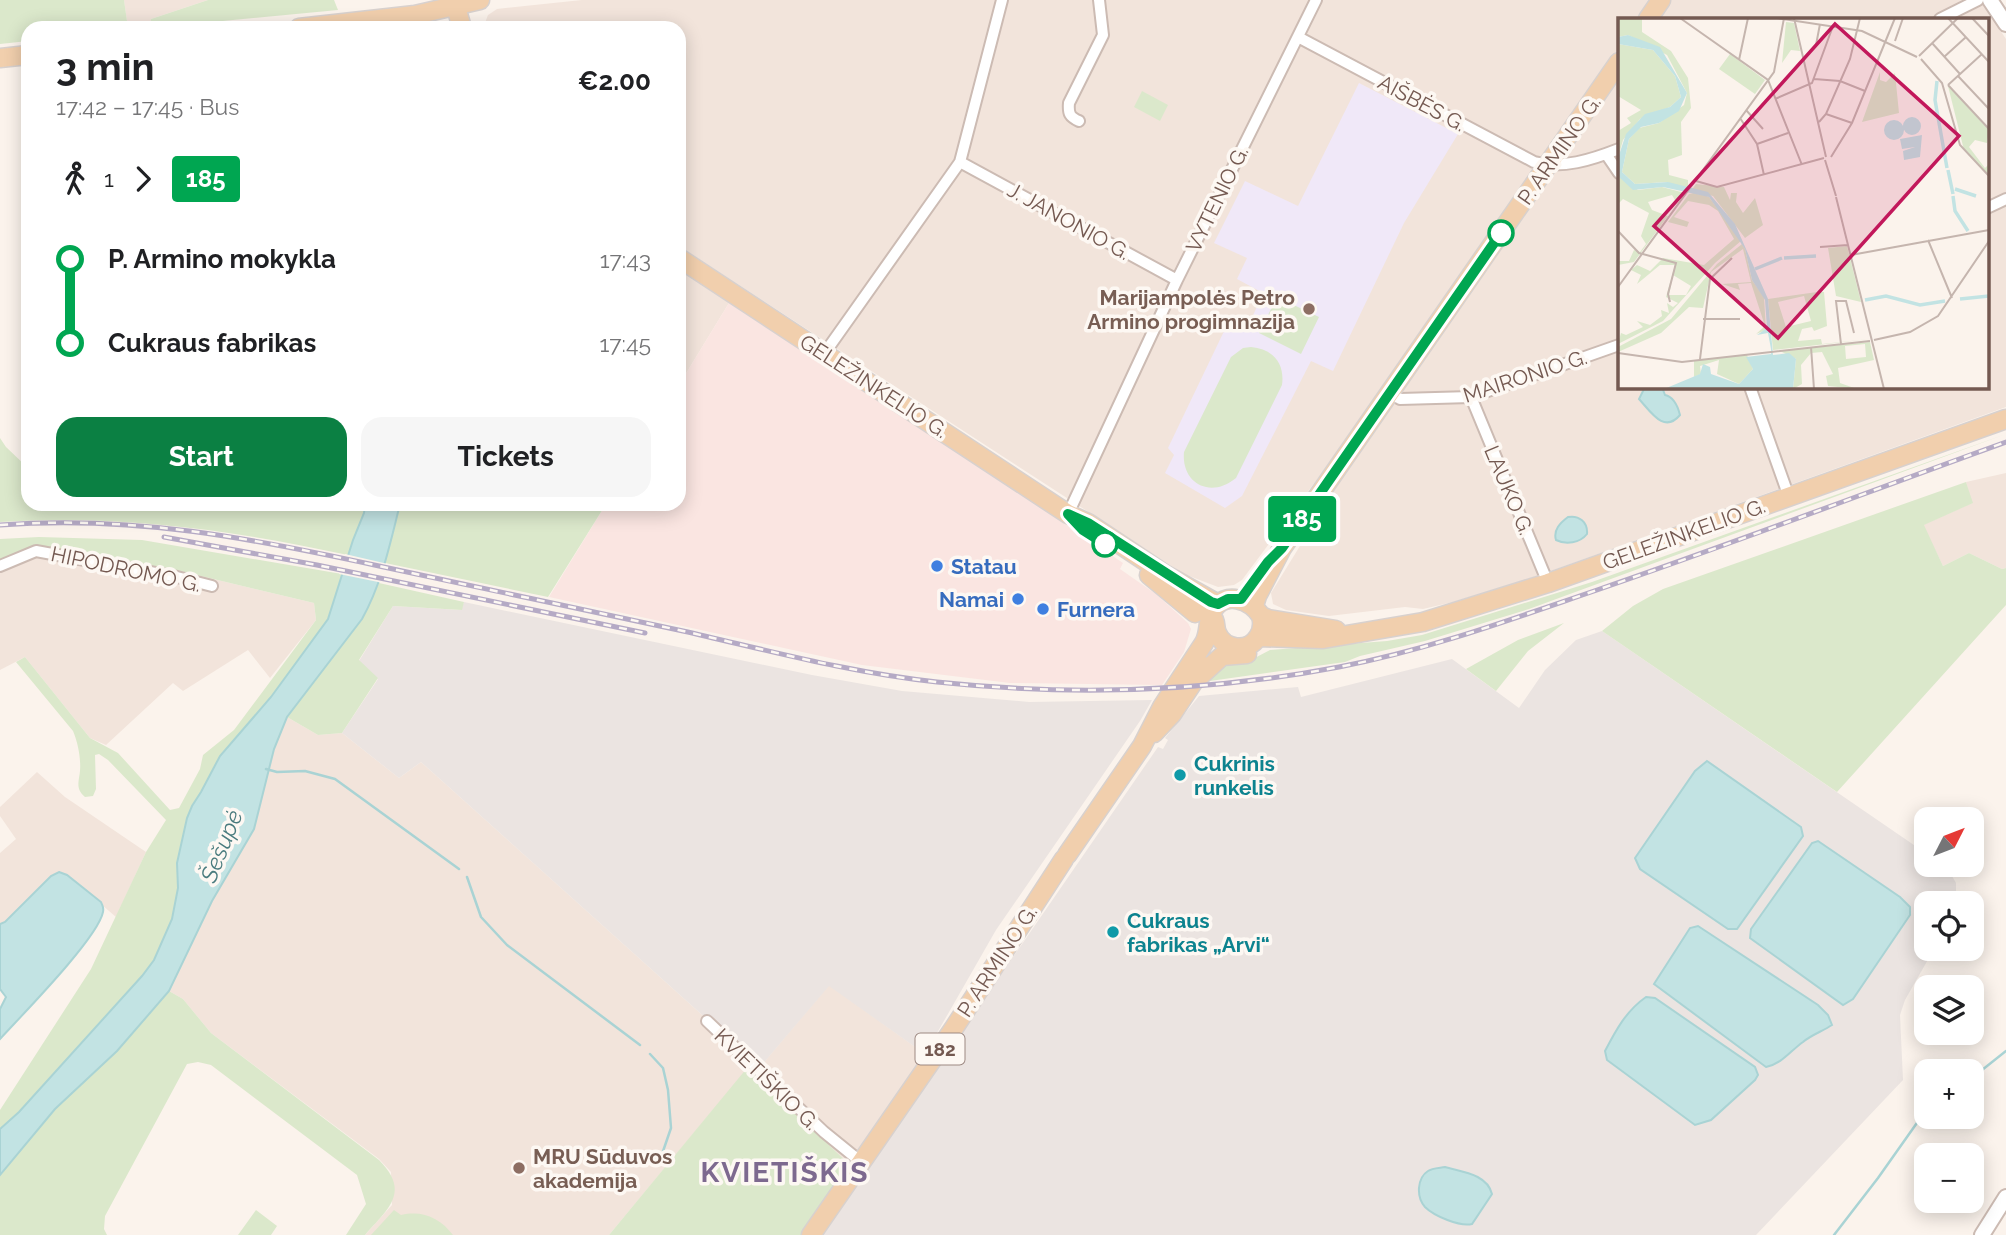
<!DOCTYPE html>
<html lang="en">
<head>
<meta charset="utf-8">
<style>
	:root { --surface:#fff; --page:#f6f6f6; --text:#202124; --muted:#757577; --accent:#0b8043 }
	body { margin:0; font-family:Raleway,sans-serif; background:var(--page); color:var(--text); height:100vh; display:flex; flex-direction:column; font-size:26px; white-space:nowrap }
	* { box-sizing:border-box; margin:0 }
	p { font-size:23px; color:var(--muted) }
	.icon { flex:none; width:38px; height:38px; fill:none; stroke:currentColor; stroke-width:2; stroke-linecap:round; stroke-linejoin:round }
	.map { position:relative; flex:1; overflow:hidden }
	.side { position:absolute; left:21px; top:21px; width:665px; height:490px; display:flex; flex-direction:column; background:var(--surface); border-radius:21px; box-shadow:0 4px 18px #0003 }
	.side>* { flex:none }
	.badge { padding:0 14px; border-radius:5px; font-size:24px; line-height:46px }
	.needle { width:46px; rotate:48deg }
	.tools { position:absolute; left:1914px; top:807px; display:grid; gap:14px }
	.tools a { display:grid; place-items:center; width:70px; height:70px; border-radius:14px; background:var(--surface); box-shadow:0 4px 18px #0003; font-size:35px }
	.map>.badge { position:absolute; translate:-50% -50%; box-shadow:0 0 0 4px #fff }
	.legs { display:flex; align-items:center; gap:10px; height:77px; padding:0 35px; font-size:23px }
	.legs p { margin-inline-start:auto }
	.headline { display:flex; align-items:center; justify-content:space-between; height:119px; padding:0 35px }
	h1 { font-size:38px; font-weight:700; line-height:52px }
	.primary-button { display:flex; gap:14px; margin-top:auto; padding:14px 35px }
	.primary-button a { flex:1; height:80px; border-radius:21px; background:var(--accent); color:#fff; font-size:28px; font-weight:700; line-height:80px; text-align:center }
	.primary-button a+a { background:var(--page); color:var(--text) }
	ul { padding:0 35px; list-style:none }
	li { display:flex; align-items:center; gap:24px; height:84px; font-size:26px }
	li i { display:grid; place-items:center; width:10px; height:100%; margin:0 9px; background:currentColor }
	li i::after { content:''; width:18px; height:18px; margin:-9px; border:5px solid; border-radius:50%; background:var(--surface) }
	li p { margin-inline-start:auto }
	li:first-child i { background:linear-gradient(#0000 50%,currentColor 0) }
	li:last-child i { background:linear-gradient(currentColor 50%,#0000 0) }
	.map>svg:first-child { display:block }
	.residential { fill:#f2e4db }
	.commercial { fill:#fae5e1 }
	.industrial { fill:#ebe4e1 }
	.education { fill:#f0e8f8 }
	.green { fill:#dbe8cb }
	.water { fill:#c2e3e3; stroke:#a9d3d4; stroke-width:2 }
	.pier { fill:#fbf3ec }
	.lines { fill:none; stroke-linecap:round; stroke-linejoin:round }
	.stream { stroke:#a9d3d4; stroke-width:2.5 }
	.minor-casing { stroke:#ccbbb3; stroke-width:14 }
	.tertiary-casing { stroke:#ccbbb3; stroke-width:18 }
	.primary-casing { stroke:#d8d1ce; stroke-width:21 }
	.minor { stroke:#fff; stroke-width:10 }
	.tertiary { stroke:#fff; stroke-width:14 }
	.primary { stroke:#f1cfad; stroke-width:18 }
	.rail-casing { stroke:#b5aac5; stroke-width:5 }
	.rail { stroke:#fdf8f3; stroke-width:2.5; stroke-dasharray:8; stroke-linecap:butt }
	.line-1-casing { stroke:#fff; stroke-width:16 }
	.line-1 { stroke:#00a651; stroke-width:10 }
	.stop-1-dot { fill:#fff; stroke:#00a651; stroke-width:3.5 }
	.education-dot { fill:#8d6e63; stroke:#fdf8f3; stroke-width:2.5 }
	.shop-dot { fill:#3f7fe0; stroke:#fdf8f3; stroke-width:2.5 }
	.culture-dot { fill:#0f9aa8; stroke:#fdf8f3; stroke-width:2.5 }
	.labels { text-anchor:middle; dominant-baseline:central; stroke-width:7; stroke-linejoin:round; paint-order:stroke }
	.shield { fill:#fdf8f3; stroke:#9d8982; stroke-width:2 }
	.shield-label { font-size:19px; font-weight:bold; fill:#745951 }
	.street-label { font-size:21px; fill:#745951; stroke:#fdf8f3 }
	.education-label { font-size:21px; font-weight:bold; fill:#785e54; stroke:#fdf8f3; text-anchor:end }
	.shop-label { font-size:21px; font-weight:bold; fill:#366cbe; stroke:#fdf8f3; text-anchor:start }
	.culture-label { font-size:21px; font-weight:bold; fill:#0d838f; stroke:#fdf8f3; text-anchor:start }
	.water-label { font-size:23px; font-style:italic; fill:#497b7e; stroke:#fdf8f3 }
	.district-label { font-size:28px; font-weight:bold; letter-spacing:2px; fill:#7d698f; stroke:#fdf8f3 }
	.inset-river { fill:none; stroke:#c2e3e3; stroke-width:3.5 }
	.inset-road { fill:none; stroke:#c5b5ae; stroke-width:2 }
	.view { fill:#c2185b; fill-opacity:0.15; stroke:#c2185b; stroke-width:3.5 }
	.inset-edge { fill:none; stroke:#745951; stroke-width:3.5 }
</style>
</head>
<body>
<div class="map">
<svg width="2006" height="1235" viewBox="0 0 2006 1235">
	<rect width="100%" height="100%" fill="#fbf3ec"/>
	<path class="residential" d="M124,0H208L151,19L150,28H128Z
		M582,0H1652L1639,19H1619V48L1376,400L1242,580L1234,585L1218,587L1184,574L679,246V28H483L488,15L497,9Z
		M1671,0H1980L2006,39V407L1537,576L1453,602L1423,609L1405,607L1329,616L1286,610L1273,604L1271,593L1364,442L1619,75V387H1987V19H1658Z
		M679,265L732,298L679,385Z
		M2006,473V568L2002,569L1969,553L1943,566L1923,525L1972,503L1966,482Z
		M31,546L176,570L314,603L316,620L270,678L248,650L183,691L173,683L106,745L90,738L25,657L0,670V562Z
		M287,717L318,735L342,733L399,778L421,762L760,1067L829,985L925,1054L849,1164L747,1069L609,1235H365L392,1205L391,1172L379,1159L211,1033L183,999L169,991L212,901L254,829L274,749Z
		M37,772L65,797L146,852L116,917L67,875L59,872L51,876L5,922L0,924V853L16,839L0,816V807Z"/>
	<path class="commercial" d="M732,298L1123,563L1120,569L1156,594L1188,623L1191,629L1184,652L1162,685L1010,683L862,665L549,597L606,504H679V385Z"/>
	<path class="industrial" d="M464,602L812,675L902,691L1029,702L1152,700L1140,721L996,930L925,1054L829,986L760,1067L421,762L399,778L342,733L378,679L359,661L393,606L461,610Z
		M1602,631L1927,854V864L1942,865L1948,869L1956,883V903H1927V948L1934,949L1905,1000L1900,1015L1903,1080L1756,1235H821L1158,747L1163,749L1168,740L1165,738L1199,696L1298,687L1301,697L1452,659L1519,708L1545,670L1576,640Z"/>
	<path class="education" d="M1359,83L1458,134L1404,223L1333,371L1311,361L1242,496L1225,508L1165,473L1174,455L1168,448L1227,325L1247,329L1263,293L1237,279L1247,258L1214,243L1245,181L1298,206Z"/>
	<path class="green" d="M0,0H124L128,28H28V41L0,44Z
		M208,0H334L338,10L150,28L151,19Z
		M1142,91L1168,105L1160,121L1134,107Z
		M1277,297L1319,317L1301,354L1259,333Z
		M1251,347C1273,349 1285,363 1282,385L1236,478C1211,499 1181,484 1184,452L1231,357L1243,348Z
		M2006,434L1529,609L1425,641L1360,656L1345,662L1210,681L1224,663L1247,662L1270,650L1387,641L1422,635L1592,582Z
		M0,438L6,447L28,468V504H365L364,513L348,555C233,530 118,514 0,522Z
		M1966,482L1973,503L1924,525L1943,566L1969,553L2002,569L2006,568V605L1837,792L1602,631L1633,606L1663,589Z
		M400,504H606L548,597L385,563Z
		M39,537L142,540L342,574L328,619L271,697L220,756L201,792L192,806L187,818L177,863L178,888L172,919L154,960L142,976L19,1112L0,1129V1110L91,969L146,852L166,820L108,760L99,754L95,755L96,789L93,796L85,797C75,788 79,782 80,771C81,758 78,743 73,731L16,662L25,657L90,738L118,753L170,810L179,808L200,769L203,755L234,730L316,620L314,603L176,570L48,548L31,546L0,562V539Z
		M379,583L464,602L462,610L393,606L359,660L378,678L342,733L318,735L287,717L362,619Z
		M1564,623L1528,651L1496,691L1466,669L1518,640Z
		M169,991L183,999L211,1033L379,1160C411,1192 388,1209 365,1235H346L366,1204L357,1175L211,1065L198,1062L187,1064L105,1216L104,1229L107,1235H0V1175L55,1109L117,1051Z
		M747,1068L849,1164L801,1235H609Z
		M256,1210L277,1226L271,1235H238Z
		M394,1210L401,1215C423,1210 440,1218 453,1235H371Z"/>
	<path class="water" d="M1653,387H1662L1665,395C1674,397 1678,407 1680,415C1664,434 1651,412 1639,399L1644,389Z
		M365,504H400C390,544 382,583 362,619L287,717L274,749L254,829L212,901L169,991L117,1051L55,1109L0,1175V1129L19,1112L142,976L154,960L172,919L178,888L177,863L187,818L192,806L201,792L220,756L271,697L328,619L353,540L364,513Z
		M1568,517C1579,515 1588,522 1587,534C1580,543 1566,545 1556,540C1553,530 1560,523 1568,517Z
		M1707,761L1801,827L1803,836L1737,929H1728L1640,869L1635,858L1695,771Z
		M1818,841L1900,897L1910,907V915L1853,999L1843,1005L1750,938L1751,929L1812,843Z
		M59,872L67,875L101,902C103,907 104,907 103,912C98,938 21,1016 0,1039V1009L6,997L0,989V924L5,922L51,876Z
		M1698,926L1818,1005L1828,1015L1832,1025C1823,1031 1811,1035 1803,1042C1789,1052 1783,1063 1766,1067L1654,984L1690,928Z
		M1646,997L1655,998L1755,1067L1758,1075L1755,1080L1711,1120L1695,1125L1607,1060L1605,1051C1616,1030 1626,1011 1646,997Z
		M1445,1167C1462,1172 1487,1174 1492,1194L1472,1224C1460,1227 1434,1216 1425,1207C1416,1197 1417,1178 1428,1171C1432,1168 1440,1168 1445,1167Z"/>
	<path class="pier" d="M345,554L388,564L383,583L339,574Z"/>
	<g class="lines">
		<path class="stream" d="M266,769L277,772L305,771L335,779L459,869
			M467,877L481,917L507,945L640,1045
			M650,1054L663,1068L668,1090L671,1128L660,1160
			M1972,1078L2006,1051
			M1834,1235L1878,1178L1919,1120L1927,1113"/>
		<defs>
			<path id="minor" d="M1940,19L1978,0
				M1298,37L1534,162C1563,169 1591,160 1619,149
				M1079,121C1070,117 1068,114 1069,103L1103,35L1099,0
				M1606,154L1619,173
				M960,162L1177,280
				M1987,208L2006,199
				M824,354L960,162L1002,0
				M1750,387L1789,497
				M1390,393L1400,399L1471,397L1619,345
				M1471,397L1548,583
				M1068,514L1177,280L1316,0
				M0,566L36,551L177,577L212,586
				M707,1021L824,1132L861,1162"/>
			<path id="tertiary" d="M1990,0L2006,24
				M1982,1235L2006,1197"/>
			<path id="primary" d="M456,7L462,28
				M1648,19L1661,0
				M299,28L415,15L480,0
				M0,58L28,55
				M679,258L1068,514L1088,523L1166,575L1218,604
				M1149,575L1195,613
				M1254,606L1257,596L1282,548L1619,62
				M1261,616L1268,619L1336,630
				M1259,637L1323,639L1423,622L1548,583L2006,419
				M1199,677L1222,656L1247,654
				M1154,733L1172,714L1204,666
				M1067,855L1142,746L1162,707L1204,643C1210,633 1207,620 1213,610C1225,590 1251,600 1261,616C1263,623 1263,630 1258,637C1248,653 1224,650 1217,633C1214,627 1217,622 1212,617C1206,611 1197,606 1189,600
				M811,1235L954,1028L1064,859"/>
		</defs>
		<use href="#minor" class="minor-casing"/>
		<use href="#tertiary" class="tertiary-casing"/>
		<use href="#primary" class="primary-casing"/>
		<use href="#minor" class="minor"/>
		<use href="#tertiary" class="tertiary"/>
		<use href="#primary" class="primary"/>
		<defs>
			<path id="rail" d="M0,525C134,515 250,538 379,566C480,588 582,609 683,631C767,650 851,673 937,682C1070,696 1207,692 1339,667C1428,650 1512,619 1597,590C1734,543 1870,491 2006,442
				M164,537L317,565L645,633"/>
		</defs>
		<use href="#rail" class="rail-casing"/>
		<use href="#rail" class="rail"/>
	</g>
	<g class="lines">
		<defs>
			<path id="line-1" d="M1105,544L1083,530L1068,514L1088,523L1211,602L1218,604L1228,599H1241L1268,562L1282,548L1501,233"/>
		</defs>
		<use href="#line-1" class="line-1-casing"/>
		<use href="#line-1" class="line-1"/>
	</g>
	<g class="stop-1-dot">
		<circle cx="1501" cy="233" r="12"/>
		<circle cx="1105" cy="544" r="12"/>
	</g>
	<g class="education-dot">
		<circle cx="1309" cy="309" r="7"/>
		<circle cx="519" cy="1168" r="7"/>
	</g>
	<g class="shop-dot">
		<circle cx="937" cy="566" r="7"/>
		<circle cx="1018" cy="599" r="7"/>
		<circle cx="1043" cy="609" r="7"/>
	</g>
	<g class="culture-dot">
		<circle cx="1180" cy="775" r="7"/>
		<circle cx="1113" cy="932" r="7"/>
	</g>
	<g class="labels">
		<rect class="shield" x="915.5" y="1033.5" width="49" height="31" rx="5"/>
		<g class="shield-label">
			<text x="940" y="1049">182</text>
		</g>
		<g class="street-label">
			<text transform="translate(1422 103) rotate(28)">AIŠBĖS G.</text>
			<text transform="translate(1559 150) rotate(-55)">P. ARMINO G.</text>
			<text transform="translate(1217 199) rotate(-64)">VYTENIO G.</text>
			<text transform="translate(1069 221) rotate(29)">J. JANONIO G.</text>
			<text transform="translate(1525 376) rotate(-18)">MAIRONIO G.</text>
			<text transform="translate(874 386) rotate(33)">GELEŽINKELIO G.</text>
			<text transform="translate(1509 490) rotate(67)">LAUKO G.</text>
			<text transform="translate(1684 534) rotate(-20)">GELEŽINKELIO G.</text>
			<text transform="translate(126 569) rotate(12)">HIPODROMO G.</text>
			<text transform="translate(997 961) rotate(-57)">P. ARMINO G.</text>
			<text transform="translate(767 1079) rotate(44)">KVIETIŠKIO G.</text>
		</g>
		<g class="education-label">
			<text x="1295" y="297">Marijampolės Petro<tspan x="1295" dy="24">Armino progimnazija</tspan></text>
			<text x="533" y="1156" text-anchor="start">MRU Sūduvos<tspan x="533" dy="24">akademija</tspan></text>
		</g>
		<g class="shop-label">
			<text x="951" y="566">Statau</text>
			<text x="1004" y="599" text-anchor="end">Namai</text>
			<text x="1057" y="609">Furnera</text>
		</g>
		<g class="culture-label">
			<text x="1194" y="763">Cukrinis<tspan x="1194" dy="24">runkelis</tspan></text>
			<text x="1127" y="920">Cukraus<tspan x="1127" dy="24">fabrikas „Arvi“</tspan></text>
		</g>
		<g class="water-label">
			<text transform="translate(221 846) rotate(-68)">Šešupė</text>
		</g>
		<g class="district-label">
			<text x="785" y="1172">KVIETIŠKIS</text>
		</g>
	</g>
	<g transform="translate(1618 18)">
		<rect width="371" height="371" fill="#fbf3ec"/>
		<path d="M0,0H24V14L53,33L70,60L73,90L63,104L64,137L50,142L51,157L70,162V172L49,164L17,166L4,154L11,121L21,110L41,105L66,87L69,75L49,37L10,17L0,19ZM168,4L176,5L182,33L173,32L164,45ZM0,26L35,32L57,58L63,79L52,89L22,101L5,122L0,140V113L13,105L9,100L23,92L0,78ZM112,36L147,62L137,76L101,51ZM262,54V62L268,64L277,55L281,95L244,104ZM330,68L371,112L369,125L357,122L351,129L367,150L371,146V157L346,132ZM0,158L20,172L44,169L67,175L51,194L57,182L54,177L30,184L34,192L50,198L16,244L0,247V243H11L16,232L22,234L28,226L23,218L31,195L5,181L0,186ZM78,166L106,169L112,182L113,175H119L118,184L125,195L137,180L145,207L127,220L95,178L73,173ZM80,174L91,179L123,223L97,245L45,303L0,326L3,315L8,317L25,309L19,303L32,307L44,298L43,292L51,295L49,285L55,289L60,285L48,279L57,247H42L19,266L23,257L13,252L19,247L32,253L45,240L86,247L116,221L100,193L91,187L70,183L56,199L71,204L69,209L50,204L71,176ZM55,257L73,268L68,277H51ZM124,226L127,231L134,262L146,279L148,312L138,316L147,308L133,265L120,266L122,272L104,266L133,264L125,231L93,254L85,290L71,289L43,315L0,334V329L53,301L99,246ZM229,228L243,284L218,278L210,230ZM199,274H206L209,308L196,313L194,309L184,311L180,323L203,321L204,326L252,321L155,332L150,281ZM186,278L193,303L168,309L160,284ZM252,324L256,342L220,350L222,365L239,371L210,368L208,358L215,356L204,334L193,335L183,347L184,366L175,371L178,341L162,333ZM247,326L248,339L228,341L227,328ZM129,337L135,351L121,366L99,356L101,342L82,348L83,356L76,359V343Z" fill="#dbe8cb" fill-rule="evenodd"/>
		<path d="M10,17L42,29L69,75L61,93L41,105L23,109L11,121L4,154L17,166L50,164L90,174L117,206L150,281L155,337L171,335L178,341L175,371H46L82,356L85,346L92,349L93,356L121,366L135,351L128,339L153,336V331L150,315L139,317L149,310L147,282L134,262L127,231L91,179L45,169L15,172L0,158V140L8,116L27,96L52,89L63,79L57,58L35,32L0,26V19ZM285 108a9 9 0 1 1 18 0a9 9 0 1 1-18 0ZM266 112a10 10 0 1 1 20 0a10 10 0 1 1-20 0ZM304,117L302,139L286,142L285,133L297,129L284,131L282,121Z" fill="#c2e3e3"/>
		<path class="inset-river" d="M319,63L317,82L329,150M330,152L335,176M337,171L358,178M335,178L337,193L350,213M166,240L198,238M137,251L164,240M342,281L371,278M247,282L268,278L302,287L327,283"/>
		<path class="inset-road" d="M62,0L150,62L184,147M159,0L244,13L299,39M176,0L208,139M330,0L371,44M354,0L371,18M277,23L285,0M314,25L342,56M198,27L202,6M301,38L340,0M326,39L348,19M303,41L324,65L342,127L371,158M121,42L130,0M340,58L371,91M196,61L222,63L247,73M330,67L371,111M330,67L364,36M157,81L194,65L215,8M128,92L145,111M208,96L234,105M122,100L139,126L146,157M201,104L208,96L232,41L242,0M139,126L170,115M213,139L234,105L277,0M207,142L218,178M78,163L99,169L206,140M218,179L266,371M0,213L21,235L58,245L50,276L52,284M310,222L334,280M202,229L230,227M233,237L371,212M0,269L156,54L166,0M85,301H122M256,322L292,314L320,298L371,223M223,326L218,283H228L236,315M193,329L196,371M0,335L64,344L252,323M82,341L92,261L114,240"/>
		<path class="view" d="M217,6L341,118L160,320L36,208Z"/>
		<rect width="371" height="371" class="inset-edge"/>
	</g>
</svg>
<div class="tools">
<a><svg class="needle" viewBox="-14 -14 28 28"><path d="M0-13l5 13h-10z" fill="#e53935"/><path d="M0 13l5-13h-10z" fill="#757577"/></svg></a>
<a><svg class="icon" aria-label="locate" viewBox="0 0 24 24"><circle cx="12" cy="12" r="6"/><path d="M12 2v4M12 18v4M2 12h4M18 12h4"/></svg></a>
<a><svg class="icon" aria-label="layers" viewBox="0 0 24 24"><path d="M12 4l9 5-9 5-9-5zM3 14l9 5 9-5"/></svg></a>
<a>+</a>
<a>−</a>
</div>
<b class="badge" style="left:1302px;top:519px;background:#00a651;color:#fff">185</b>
<section class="side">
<div class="headline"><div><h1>3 min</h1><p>17:42 – 17:45 · Bus</p></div><b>€2.00</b></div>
<div class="legs"><svg class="icon" aria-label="walk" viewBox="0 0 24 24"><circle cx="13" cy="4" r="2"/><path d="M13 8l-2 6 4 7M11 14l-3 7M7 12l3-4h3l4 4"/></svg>1<svg class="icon" aria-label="forward" viewBox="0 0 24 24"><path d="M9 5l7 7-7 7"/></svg><b class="badge" style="background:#00a651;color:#fff">185</b></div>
<ul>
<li><i style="color:#00a651"></i><b>P. Armino mokykla</b><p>17:43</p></li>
<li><i style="color:#00a651"></i><b>Cukraus fabrikas</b><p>17:45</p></li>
</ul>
<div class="primary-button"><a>Start</a><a>Tickets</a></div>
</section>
</div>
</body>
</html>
